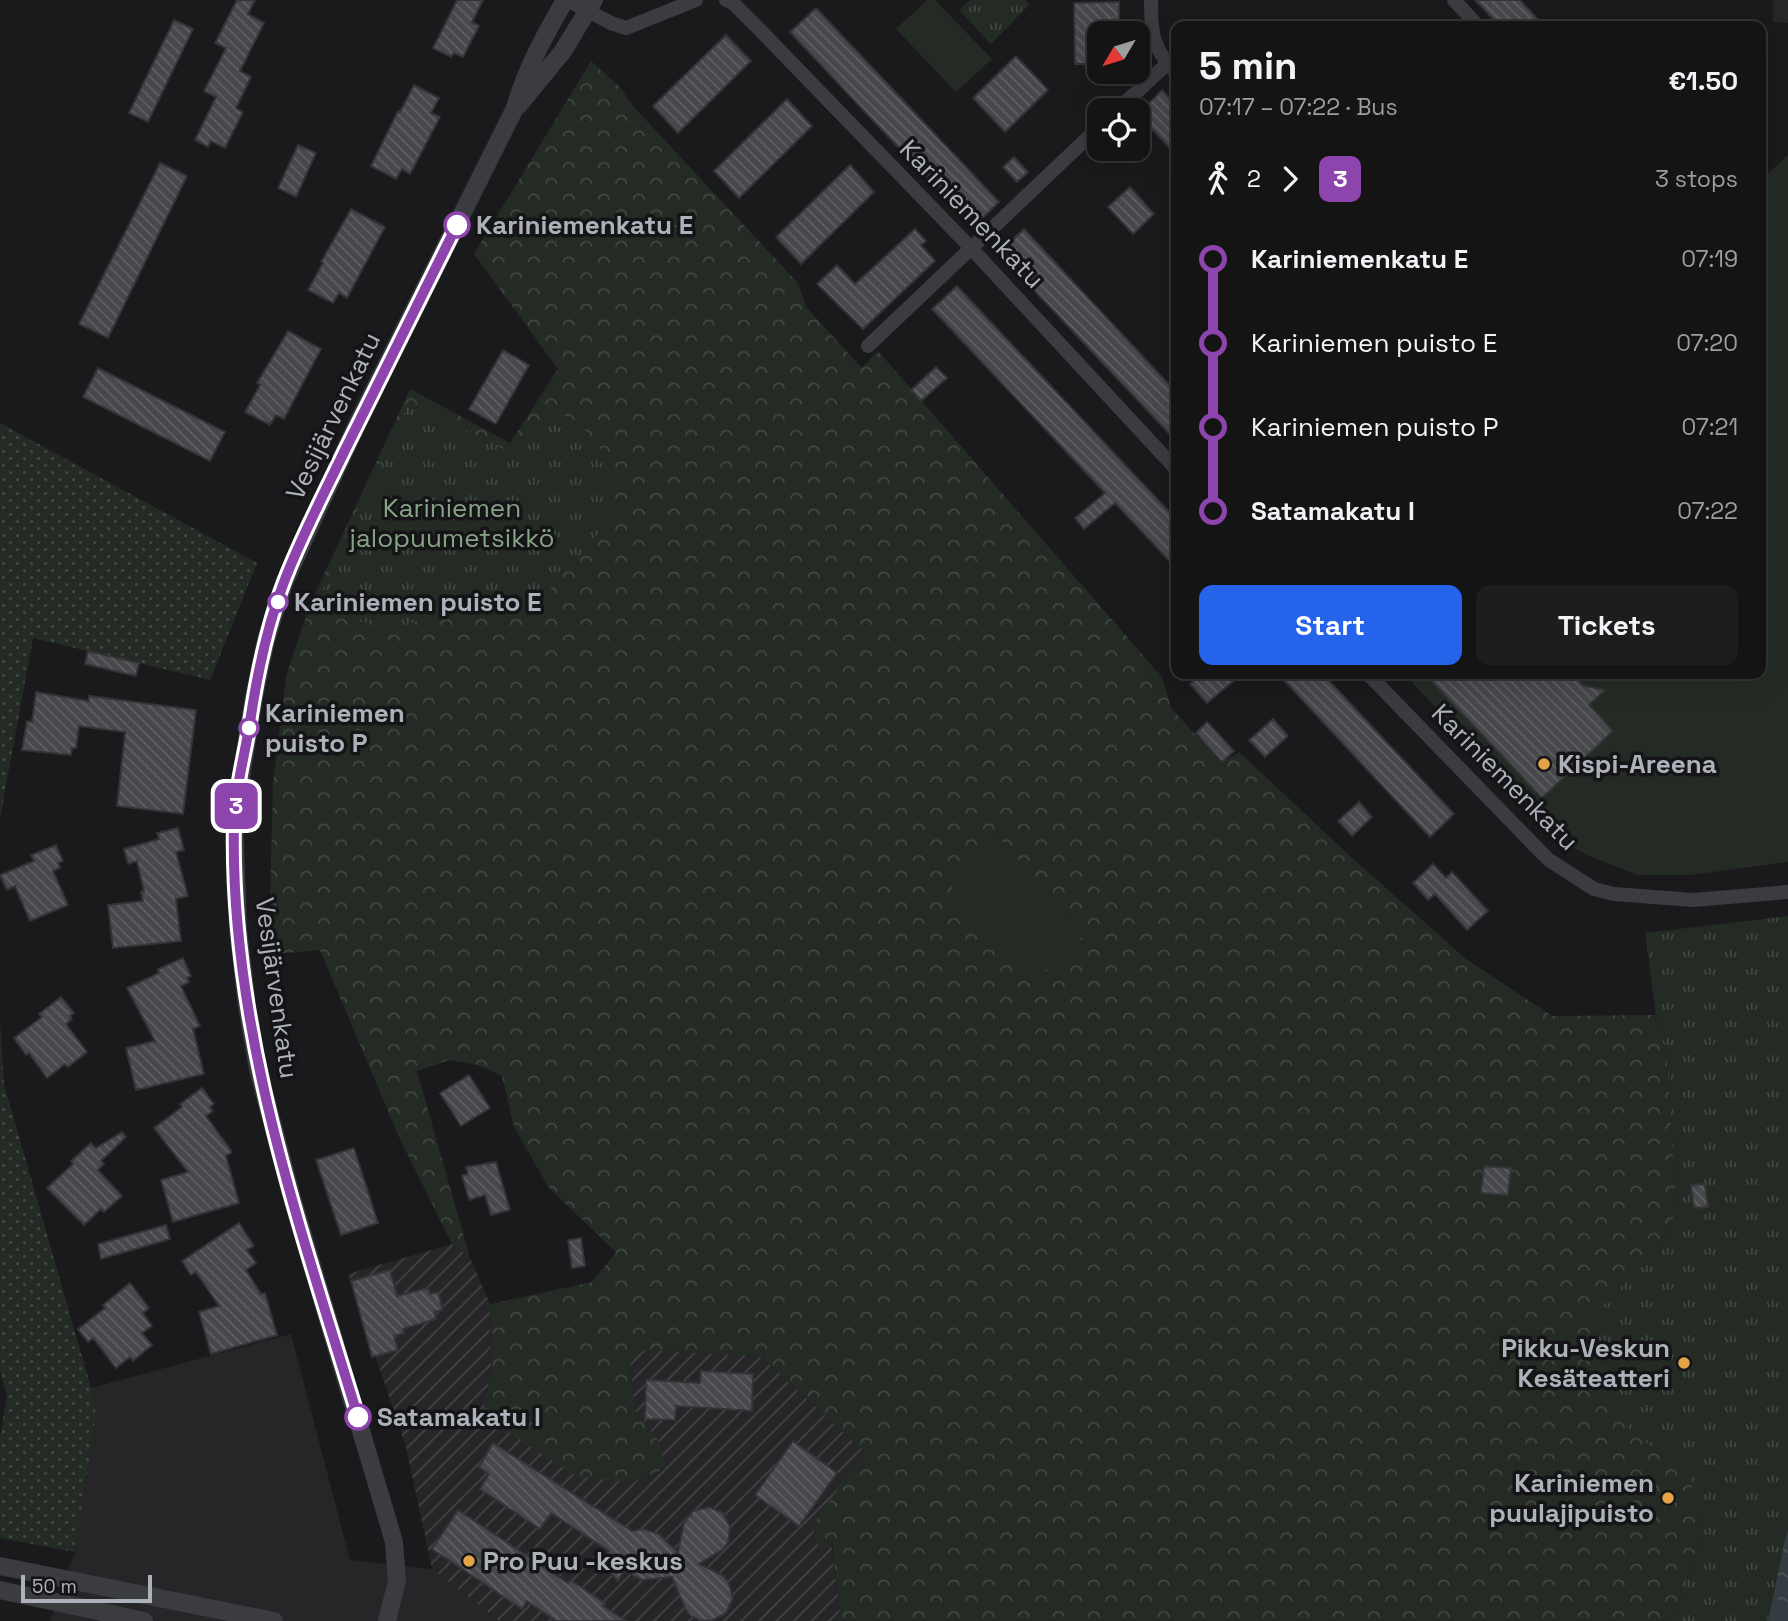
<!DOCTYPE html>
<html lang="en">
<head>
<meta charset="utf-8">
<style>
	:root { --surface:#141415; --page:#1d1d1e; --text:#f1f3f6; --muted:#9d9ea0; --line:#333334; --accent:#2563eb }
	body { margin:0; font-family:"Space Grotesk",sans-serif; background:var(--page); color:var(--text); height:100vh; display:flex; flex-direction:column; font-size:26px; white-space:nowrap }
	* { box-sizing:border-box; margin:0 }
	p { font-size:23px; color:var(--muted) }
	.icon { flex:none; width:38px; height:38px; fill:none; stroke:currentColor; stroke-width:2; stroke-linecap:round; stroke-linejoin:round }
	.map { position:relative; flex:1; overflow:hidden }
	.details { position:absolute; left:1171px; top:21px; width:595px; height:658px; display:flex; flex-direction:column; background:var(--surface); border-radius:14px; box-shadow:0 7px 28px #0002,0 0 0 2px var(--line) }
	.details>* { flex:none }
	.badge { padding:0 14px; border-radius:10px; font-size:24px; line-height:46px }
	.needle { width:46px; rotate:232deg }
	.tools { position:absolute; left:1087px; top:21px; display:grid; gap:14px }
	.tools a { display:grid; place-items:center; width:63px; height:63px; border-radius:14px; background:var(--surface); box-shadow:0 7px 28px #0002,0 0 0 2px var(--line); font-size:35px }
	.scale { position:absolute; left:21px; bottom:18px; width:131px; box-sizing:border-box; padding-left:7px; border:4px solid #adb2ba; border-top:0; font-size:19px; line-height:24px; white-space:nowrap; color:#adb2ba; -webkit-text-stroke:5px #151517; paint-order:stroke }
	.map>.badge { position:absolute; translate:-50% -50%; box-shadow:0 0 0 4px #fff }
	.legs { display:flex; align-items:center; gap:10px; height:77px; padding:0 28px; font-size:23px }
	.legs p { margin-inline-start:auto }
	.head { display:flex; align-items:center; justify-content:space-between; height:119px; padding:0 28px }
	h1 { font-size:38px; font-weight:600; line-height:52px }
	.cta { display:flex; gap:14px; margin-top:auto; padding:14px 28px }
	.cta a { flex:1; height:80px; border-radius:14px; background:var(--accent); color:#fff; font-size:28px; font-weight:600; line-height:80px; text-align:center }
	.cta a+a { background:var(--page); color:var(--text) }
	ul { padding:0 28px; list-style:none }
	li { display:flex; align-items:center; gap:24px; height:84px; font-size:26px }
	li i { display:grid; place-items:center; width:10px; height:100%; margin:0 9px; background:currentColor }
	li i::after { content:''; width:18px; height:18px; margin:-9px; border:5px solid; border-radius:50%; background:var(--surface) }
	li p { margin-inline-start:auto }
	li:first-child i { background:linear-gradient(#0000 50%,currentColor 0) }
	li:last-child i { background:linear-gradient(currentColor 50%,#0000 0) }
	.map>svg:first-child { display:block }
	.built { fill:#262629 }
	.industrial { fill:url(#industrial-furrows) }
	.grass { fill:url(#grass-dots) }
	.forest { fill:url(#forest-crowns) }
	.park { fill:url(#park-tufts) }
	.pitch { fill:#242b24 }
	.water { fill:url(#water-ripples) }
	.building { fill:url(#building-back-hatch); stroke:#343437; stroke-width:2 }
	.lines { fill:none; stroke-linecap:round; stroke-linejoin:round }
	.minor { stroke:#3b3c40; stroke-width:14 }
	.tertiary { stroke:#3b3c40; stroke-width:18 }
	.line-1-casing { stroke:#fff; stroke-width:16 }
	.line-1 { stroke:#8e44ad; stroke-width:10 }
	.stop-1-dot { fill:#fff; stroke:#8e44ad; stroke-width:3.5 }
	.poi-dot { fill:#e4a349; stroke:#151517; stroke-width:2.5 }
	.labels { text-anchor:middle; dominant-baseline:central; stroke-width:7; stroke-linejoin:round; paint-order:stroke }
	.street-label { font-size:26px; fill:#adb2ba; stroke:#151517 }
	.stop-label { font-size:26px; font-weight:bold; fill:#adb2ba; stroke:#151517; text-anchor:start }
	.park-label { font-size:26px; fill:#87a386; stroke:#151517 }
	.poi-label { font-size:26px; font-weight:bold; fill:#adb2ba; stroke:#151517; text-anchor:start }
</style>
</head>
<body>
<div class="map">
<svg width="1788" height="1621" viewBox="0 0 1788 1621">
	<defs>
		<pattern id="industrial-furrows" width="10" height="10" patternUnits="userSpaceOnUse" patternTransform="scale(1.75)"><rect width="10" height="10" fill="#262629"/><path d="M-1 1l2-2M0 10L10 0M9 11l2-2" fill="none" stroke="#434346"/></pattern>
		<pattern id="grass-dots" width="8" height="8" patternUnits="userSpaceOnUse" patternTransform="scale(1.75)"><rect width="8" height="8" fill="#242b24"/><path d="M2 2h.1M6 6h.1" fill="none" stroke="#414742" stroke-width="1.8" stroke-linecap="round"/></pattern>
		<pattern id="forest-crowns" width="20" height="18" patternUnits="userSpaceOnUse" patternTransform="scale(1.75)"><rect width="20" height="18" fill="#242b24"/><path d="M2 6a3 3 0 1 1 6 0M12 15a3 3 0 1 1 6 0" fill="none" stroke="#414742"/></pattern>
		<pattern id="park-tufts" width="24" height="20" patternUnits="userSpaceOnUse" patternTransform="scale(1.75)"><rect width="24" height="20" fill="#242b24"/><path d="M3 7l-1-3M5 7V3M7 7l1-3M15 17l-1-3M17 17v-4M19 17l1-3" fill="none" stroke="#414742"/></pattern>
		<pattern id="water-ripples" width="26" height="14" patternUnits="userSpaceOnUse" patternTransform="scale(1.75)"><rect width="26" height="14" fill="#323c41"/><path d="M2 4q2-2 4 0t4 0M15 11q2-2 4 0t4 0" fill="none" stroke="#4d565a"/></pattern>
		<pattern id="building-back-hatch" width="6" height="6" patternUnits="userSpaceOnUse" patternTransform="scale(1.75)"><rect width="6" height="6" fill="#47484c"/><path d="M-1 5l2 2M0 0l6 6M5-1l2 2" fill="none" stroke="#5f6064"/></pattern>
	</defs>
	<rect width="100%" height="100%" fill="#1a1a1c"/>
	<path class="built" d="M1773,0H1788V23L1773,22Z
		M291,1334L350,1560L432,1569L499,1621H50L75,1552L96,1413L91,1388Z"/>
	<path class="industrial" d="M452,1244L470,1258L490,1304L491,1368L483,1416L658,1440L635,1410L630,1364L641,1350L760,1356L864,1451L813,1527L820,1550L831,1542L840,1614L835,1621H499L432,1569L406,1447L348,1274Z"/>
	<path class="grass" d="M0,423L257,563L210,680L33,638L0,818Z
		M0,1020L4,1084L91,1388L96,1413L75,1552L0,1538V1438L7,1395L0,1371Z"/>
	<path class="forest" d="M591,61L620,87L632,105L798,283L806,307L862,368L878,351L1162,677L1171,708L1221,763L1239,752L1351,857L1466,959L1552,1016L1656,1015L1667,1058L1676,1201L1670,1237L1590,1319L1633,1434L1690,1470L1701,1543L1671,1621H835L840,1614L832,1543L820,1551L812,1527L864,1451L760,1356L641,1350L630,1365L635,1410L658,1440L666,1468L634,1482L578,1477L483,1416L491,1368L490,1304L592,1282L616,1252L549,1188L514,1127L502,1076L478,1065L449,1060L417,1071L470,1258L452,1244L399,1137L320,950L275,954L270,900L273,783L286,676L309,607L410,389L510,443L558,369L474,254Z"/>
	<path class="park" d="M970,0H1025L1029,5L991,44L959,10Z
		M409,403L517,455L550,406L583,428L600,449L608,462L612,478V499L609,518L593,541L536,605L504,613L469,611L440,615L394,627L313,614L343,540Z
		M1788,916V1530L1768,1621H1671L1701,1543L1690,1471L1633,1434L1615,1408L1590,1318L1670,1237L1676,1201L1667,1058L1656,1015L1645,933Z"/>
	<path class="pitch" d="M927,0H935L992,59L956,92L896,29Z
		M1788,155V862L1691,875H1638L1591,857L1563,842L1404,674H1760L1761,180Z
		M996,834L1084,934L1057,966L1032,973L949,899L953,884Z"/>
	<path class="water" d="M1788,1530V1621H1768L1785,1540Z"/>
	<path class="building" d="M237,0H255L248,14L264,23L240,71L251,77L236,108L243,112L225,148L211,141L208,147L195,140L216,97L204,91L226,48L215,43Z
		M457,0H483L472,22L479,26L463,57L454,53L451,57L433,48Z
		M1475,0H1520L1544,26H1500Z
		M1119,2V33H1099V64H1075L1074,3Z
		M816,8L999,202L973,227L790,32Z
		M174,20L193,29L148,122L129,113Z
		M726,35L751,61L678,133L653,106Z
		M1016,56L1048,90L1005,132L973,98Z
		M414,85L439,98L431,113L440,117L410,174L402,169L396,179L371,166L398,111L400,112Z
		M1162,90L1176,106V155L1138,114Z
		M787,99L812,126L739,198L714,171Z
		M298,145L316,153L296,197L278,188Z
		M1014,157L1028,172L1017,182L1003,167Z
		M160,163L187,176L108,338L79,324Z
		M850,165L874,192L801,264L776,237Z
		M1130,187L1154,214L1133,234L1108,207Z
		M351,209L385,227L347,298L339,293L333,303L308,290L323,263L321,262Z
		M915,229L926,241L921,245L935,261L863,329L817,284L837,265L855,284Z
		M1024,229L1176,392V441L999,253Z
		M957,286L1176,519V568L1115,503L1084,529L1075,518L1105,493L932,309Z
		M288,331L321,349L284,419L276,415L270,425L245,412L260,385L257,383Z
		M503,350L529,365L496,424L469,409Z
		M936,367L947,378L921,401L911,390Z
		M98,368L225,432L210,461L83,397Z
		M88,651L139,663L136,676L85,664Z
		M1202,674H1242L1207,703L1190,684Z
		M1278,674H1323L1454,814L1430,837Z
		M1425,674H1573L1583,685L1605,690L1589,705L1613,731L1542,798Z
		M36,692L89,701V696L196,710L183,814L117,806L125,732L79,726L76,748H72L71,755L22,750L27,721L32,722Z
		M1273,719L1288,736L1265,757L1249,740Z
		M1207,722L1234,751L1222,762L1196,733Z
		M1359,802L1372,817L1352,836L1338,821Z
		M178,828L184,850L176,852L188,896L176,899L181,941L113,948L108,905L143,901L141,892L144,891L137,861L128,864L124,849L159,839L157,833Z
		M56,845L63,861L58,863L60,868L53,871L68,905L30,921L15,886L7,890L0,875L34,861L31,855Z
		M1433,864L1446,878L1452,872L1488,911L1467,930L1435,894L1428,900L1413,883Z
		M183,958L191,976L187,978L189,982L181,986L200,1026L193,1029L204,1074L136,1090L126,1048L155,1041L127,988L159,973L158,969Z
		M61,997L74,1013L70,1016L72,1019L66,1024L87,1052L68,1067L65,1064L47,1078L29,1053L26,1055L14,1038L42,1017L39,1014Z
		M469,1075L490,1108L461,1126L440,1093Z
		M202,1088L214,1104L210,1107L213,1111L206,1116L232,1152L226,1156L239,1203L173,1222L161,1180L188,1172L154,1128L182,1107L180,1104Z
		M122,1132L126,1137L101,1161L104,1164L98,1170L122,1196L104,1212L101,1209L84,1225L47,1188L73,1164L71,1161L91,1143L96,1148Z
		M354,1148L378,1223L341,1235L316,1160Z
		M496,1162L510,1210L491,1215L485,1195L469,1200L462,1175L468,1174L466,1167Z
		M1484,1166L1511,1168L1508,1195L1481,1193Z
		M1705,1184L1708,1207L1694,1208L1691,1185Z
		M239,1223L254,1246L247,1250L256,1263L246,1270L261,1294L265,1293L277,1335L211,1354L199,1312L219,1306L196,1272L191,1275L182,1261Z
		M166,1225L170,1239L101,1259L98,1244Z
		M581,1238L585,1266L572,1268L568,1240Z
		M390,1270L397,1296L428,1288L430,1294L438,1292L443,1310L434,1312L436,1319L403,1329L404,1333L394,1336L398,1350L372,1357L351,1281Z
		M130,1283L149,1308L143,1313L152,1326L142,1333L152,1345L133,1361L130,1357L116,1368L93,1338L88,1342L78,1329L105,1308L103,1305Z
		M701,1371L753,1374L752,1411L676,1406L675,1420L645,1419L646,1380L700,1383Z
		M793,1441L837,1473L799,1526L755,1495Z
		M493,1443L632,1531L643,1529L659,1534L678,1553L684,1523L693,1511L709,1507L723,1513L730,1527L728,1543L723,1549L699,1564L722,1575L728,1581L733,1598L726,1613L711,1621L699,1620L691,1616L686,1610L672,1577L642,1580L624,1571L618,1581L603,1565L602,1559L609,1551L551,1513L540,1529L480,1489L489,1474L479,1467Z
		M458,1510L568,1583L570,1580L605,1603L603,1606L626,1621H556L527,1601L522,1609L432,1549Z"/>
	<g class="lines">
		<path class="minor" d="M567,0L611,23L626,28L696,0
			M726,0L732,2L759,29L971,248L1176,469
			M1151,0C1151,33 1152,48 1176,73
			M1454,0L1478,26
			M1117,110L1167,64
			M868,346L1099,127
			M1368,674L1536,847L1549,860L1594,889L1614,894L1693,900L1788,892"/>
		<path class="tertiary" d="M518,106L563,51L594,0
			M0,1566L274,1621
			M0,1590L144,1621
			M387,1621L397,1581L394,1542L292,1198L258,1069L247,1006L238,929L234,820L254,697L266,640L284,583L358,422L515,108C526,69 545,35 565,0"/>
	</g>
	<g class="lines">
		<defs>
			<path id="line-1" d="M358,1417C299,1223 229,1027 234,822C235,789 245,755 250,722C257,675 267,626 284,582C301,537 324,494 345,450C382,375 420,300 457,225"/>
		</defs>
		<use href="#line-1" class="line-1-casing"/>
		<use href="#line-1" class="line-1"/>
	</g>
	<g class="stop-1-dot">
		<circle cx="457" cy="225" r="12"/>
		<circle cx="278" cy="602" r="9"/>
		<circle cx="249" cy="728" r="9"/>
		<circle cx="358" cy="1417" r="12"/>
	</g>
	<g class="poi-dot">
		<circle cx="1544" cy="764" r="7"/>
		<circle cx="1684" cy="1363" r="7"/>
		<circle cx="1668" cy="1498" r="7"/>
		<circle cx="469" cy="1561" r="7"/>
	</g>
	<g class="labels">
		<g class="street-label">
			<text transform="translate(972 214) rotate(46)">Kariniemenkatu</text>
			<text transform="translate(333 416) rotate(-64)">Vesijärvenkatu</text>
			<text transform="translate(1505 777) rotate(45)">Kariniemenkatu</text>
			<text transform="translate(277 988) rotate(82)">Vesijärvenkatu</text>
		</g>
		<g class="stop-label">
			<text x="476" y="225">Kariniemenkatu E</text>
			<text x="294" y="602">Kariniemen puisto E</text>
			<text x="265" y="713">Kariniemen<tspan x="265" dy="30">puisto P</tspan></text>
			<text x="377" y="1417">Satamakatu I</text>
		</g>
		<g class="park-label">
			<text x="452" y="508">Kariniemen<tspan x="452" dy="30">jalopuumetsikkö</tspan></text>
		</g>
		<g class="poi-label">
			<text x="1558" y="764">Kispi-Areena</text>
			<text x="1670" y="1348" text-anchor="end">Pikku-Veskun<tspan x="1670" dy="30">Kesäteatteri</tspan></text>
			<text x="1654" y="1483" text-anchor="end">Kariniemen<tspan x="1654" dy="30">puulajipuisto</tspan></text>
			<text x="483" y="1561">Pro Puu -keskus</text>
		</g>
	</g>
</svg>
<div class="tools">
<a><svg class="needle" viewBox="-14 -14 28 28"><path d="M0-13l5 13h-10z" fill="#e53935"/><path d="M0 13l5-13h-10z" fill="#9d9ea0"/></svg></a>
<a><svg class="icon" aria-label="locate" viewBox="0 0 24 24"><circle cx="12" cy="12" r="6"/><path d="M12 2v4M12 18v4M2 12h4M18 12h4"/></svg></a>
</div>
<div class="scale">50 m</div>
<b class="badge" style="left:236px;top:806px;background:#8e44ad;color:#fff">3</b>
<section class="details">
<div class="head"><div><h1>5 min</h1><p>07:17 – 07:22 · Bus</p></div><b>€1.50</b></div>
<div class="legs"><svg class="icon" aria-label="walk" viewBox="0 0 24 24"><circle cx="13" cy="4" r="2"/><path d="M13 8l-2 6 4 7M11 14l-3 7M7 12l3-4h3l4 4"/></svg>2<svg class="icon" aria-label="forward" viewBox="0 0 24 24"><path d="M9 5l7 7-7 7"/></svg><b class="badge" style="background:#8e44ad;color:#fff">3</b><p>3 stops</p></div>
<ul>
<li><i style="color:#8e44ad"></i><b>Kariniemenkatu E</b><p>07:19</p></li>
<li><i style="color:#8e44ad"></i><span>Kariniemen puisto E</span><p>07:20</p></li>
<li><i style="color:#8e44ad"></i><span>Kariniemen puisto P</span><p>07:21</p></li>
<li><i style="color:#8e44ad"></i><b>Satamakatu I</b><p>07:22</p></li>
</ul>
<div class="cta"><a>Start</a><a>Tickets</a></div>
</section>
</div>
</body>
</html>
